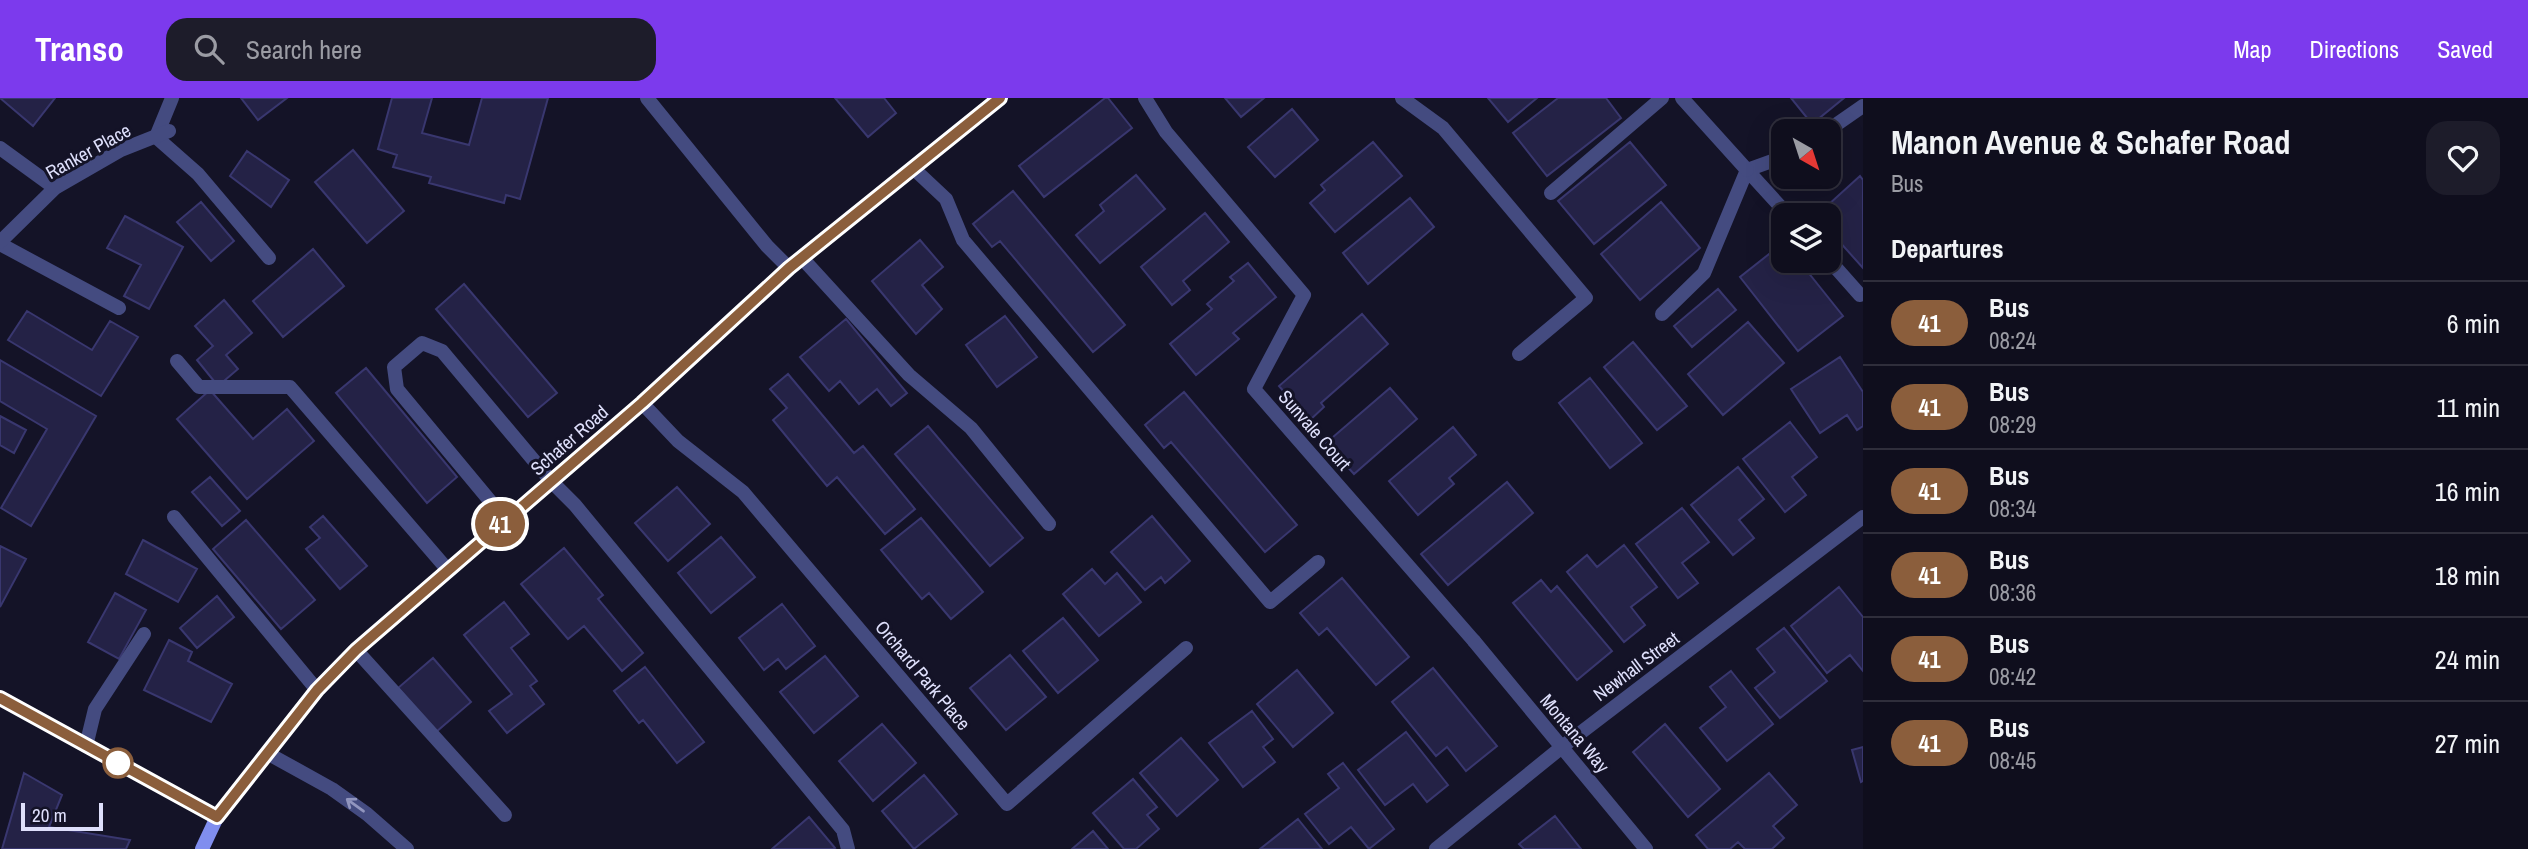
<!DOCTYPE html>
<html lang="en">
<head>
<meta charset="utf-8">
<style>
	:root { --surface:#0f0e1d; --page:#1d1c2a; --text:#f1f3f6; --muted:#9b9ca4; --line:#2f2e3b; --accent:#7c3aed }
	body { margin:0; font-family:"Archivo Narrow",sans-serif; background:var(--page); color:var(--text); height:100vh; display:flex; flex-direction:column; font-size:26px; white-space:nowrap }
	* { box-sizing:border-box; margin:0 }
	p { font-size:23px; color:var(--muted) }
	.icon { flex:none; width:38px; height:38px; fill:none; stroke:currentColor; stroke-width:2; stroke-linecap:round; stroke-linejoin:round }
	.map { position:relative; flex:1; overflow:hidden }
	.sheet { display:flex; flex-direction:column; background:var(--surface); width:665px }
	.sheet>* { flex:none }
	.badge { padding:0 14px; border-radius:23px; font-size:24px; line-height:46px }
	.needle { width:46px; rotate:141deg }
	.tools { position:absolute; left:1771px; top:21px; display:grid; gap:14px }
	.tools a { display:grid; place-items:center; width:70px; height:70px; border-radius:14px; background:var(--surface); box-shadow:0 7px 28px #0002,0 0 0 2px var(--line); font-size:35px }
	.scale { position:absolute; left:21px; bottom:18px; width:82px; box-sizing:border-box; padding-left:7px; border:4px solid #dedffb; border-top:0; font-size:19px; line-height:24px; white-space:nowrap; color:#dedffb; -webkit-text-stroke:5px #141327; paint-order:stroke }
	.map>.badge { position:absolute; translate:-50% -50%; box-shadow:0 0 0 4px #fff }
	h2 { padding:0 28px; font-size:26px; line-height:63px }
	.round { display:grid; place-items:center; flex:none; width:74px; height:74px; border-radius:21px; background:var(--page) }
	.head { display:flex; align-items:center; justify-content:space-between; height:119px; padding:0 28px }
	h1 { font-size:33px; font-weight:700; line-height:52px }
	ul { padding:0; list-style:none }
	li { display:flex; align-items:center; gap:21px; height:84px; padding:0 28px; border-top:2px solid var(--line) }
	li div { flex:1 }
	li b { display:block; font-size:26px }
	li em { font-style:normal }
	li .badge { min-width:77px; font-weight:700; text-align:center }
	header { display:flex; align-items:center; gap:42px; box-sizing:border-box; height:98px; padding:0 35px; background:var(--accent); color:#fff }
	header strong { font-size:33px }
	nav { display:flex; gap:38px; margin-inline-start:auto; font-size:24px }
	.search { width:490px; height:63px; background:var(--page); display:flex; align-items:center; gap:18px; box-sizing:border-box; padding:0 24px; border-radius:21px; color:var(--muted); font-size:26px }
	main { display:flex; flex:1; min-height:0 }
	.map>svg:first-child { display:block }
	.building { fill:#242246; stroke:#39376f; stroke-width:2 }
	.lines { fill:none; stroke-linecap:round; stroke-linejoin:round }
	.lane { stroke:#444b80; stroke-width:14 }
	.street { stroke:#444b80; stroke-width:14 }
	.secondary { stroke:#808eef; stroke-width:14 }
	.oneway { stroke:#9195be }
	.line-casing { stroke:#fff; stroke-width:16 }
	.line { stroke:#8b5e3c; stroke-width:10 }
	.stop-dot { fill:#fff; stroke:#8b5e3c; stroke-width:3.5 }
	.labels { text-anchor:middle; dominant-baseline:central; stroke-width:6; stroke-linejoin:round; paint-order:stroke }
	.street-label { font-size:19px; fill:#dedffb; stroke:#141327 }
</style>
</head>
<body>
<header>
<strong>Transo</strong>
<div class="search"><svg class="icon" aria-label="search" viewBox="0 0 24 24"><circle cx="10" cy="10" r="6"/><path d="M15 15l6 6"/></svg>Search here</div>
<nav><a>Map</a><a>Directions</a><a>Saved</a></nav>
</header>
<main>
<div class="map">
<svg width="1863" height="751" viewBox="0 0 1863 751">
	<rect width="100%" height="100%" fill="#141327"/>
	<path class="building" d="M0,0H55L33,28Z
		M241,0H287L258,22Z
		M392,0H432L422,35L469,47L482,0H548L520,101L506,97L504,105L429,85L431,79L393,69L397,57L378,51Z
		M835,0H884L896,15L868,39Z
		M1105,0H1108L1132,30L1044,99L1019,68Z
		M1225,0H1264L1241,19Z
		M1488,0H1537L1508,24Z
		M1558,0H1606L1621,20L1547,78L1513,35Z
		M1791,0H1844L1812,26Z
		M1292,11L1318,42L1275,79L1248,49Z
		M1373,44L1402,78L1335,134L1310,105L1325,92L1321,87Z
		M1630,44L1666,87L1594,146L1558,103Z
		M353,52L404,113L367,145L315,84Z
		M247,53L289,82L271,109L230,78Z
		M1136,77L1165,111L1100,165L1076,137L1104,113L1100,107Z
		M1860,78L1863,82V170L1829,132V117H1817Z
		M1013,93L1125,227L1093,254L1000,143L992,149L973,126Z
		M1410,100L1434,129L1368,186L1343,155Z
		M201,104L234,143L211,163L177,124Z
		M1661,104L1700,150L1640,202L1601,156Z
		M1205,115L1229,144L1183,183L1190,192L1172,207L1141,169Z
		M125,118L183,149L149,211L124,198L141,167L107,150Z
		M920,142L943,169L922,187L942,211L916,236L872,183Z
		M1783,145V163H1799L1843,218L1798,253L1740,179Z
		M313,151L344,188L283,239L253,203Z
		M1248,165L1276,199L1233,235L1239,241L1196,277L1170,246L1212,211L1207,206L1234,183L1230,179Z
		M464,186L557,295L528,319L436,211Z
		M1718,191L1736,212L1692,249L1674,228Z
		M224,202L252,235L226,257L238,271L218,288L197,262L213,248L195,228Z
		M27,213L92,252L110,223L138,239L101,298L8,242Z
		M1362,216L1388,246L1321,305L1324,309L1309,323L1279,288Z
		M1005,218L1037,259L997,289L966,247Z
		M846,221L907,295L891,308L877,291L859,306L840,283L829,293L800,259Z
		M1748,224L1784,265L1723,317L1688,276Z
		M1633,244L1687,308L1657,332L1604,269Z
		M1840,259L1863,294V328L1857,332L1847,317L1820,335L1791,291Z
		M0,262L96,318L31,428L1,410L47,331L0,303Z
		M366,270L457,379L427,405L336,295Z
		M788,276L854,355L863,348L915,411L885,436L837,379L827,388L773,322L787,310L770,291Z
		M1590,280L1642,345L1610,370L1559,305Z
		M1390,290L1417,321L1354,376L1326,345Z
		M210,292L253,341L287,311L314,343L247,401L177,321Z
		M1184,294L1297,427L1265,454L1171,344L1164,350L1145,327Z
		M0,318L26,332L14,355L0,347Z
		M1790,324L1817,359L1792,379L1806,397L1785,414L1743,361Z
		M928,328L1023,440L990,468L895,356Z
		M1453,329L1476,357L1449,380L1454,386L1418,417L1389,383Z
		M1738,369L1764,401L1739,422L1754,440L1733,457L1691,407Z
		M210,379L240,413L222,428L192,394Z
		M1507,384L1533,415L1448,487L1421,456Z
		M677,389L710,426L668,463L635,425Z
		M1682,410L1709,444L1682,465L1698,485L1678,500L1636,446Z
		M323,418L367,468L340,491L306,451L320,440L310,429Z
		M1152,418L1190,463L1165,485L1161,479L1145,492L1111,454Z
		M921,420L983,494L951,521L929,495L922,501L881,452Z
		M246,422L315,502L281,531L213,451Z
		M721,439L755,479L711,515L678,475Z
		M143,442L197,471L178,504L126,476Z
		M1624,447L1657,489L1631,509L1645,527L1624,544L1567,474L1587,457L1597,469Z
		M0,448L26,461L0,509Z
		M564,450L603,497L598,501L643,555L622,573L584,528L568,541L521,486Z
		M1092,471L1105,486L1117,475L1141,504L1099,538L1063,496Z
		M1342,480L1409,559L1376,587L1327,530L1319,537L1300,515Z
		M1541,482L1551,494L1557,488L1612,553L1577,582L1513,505Z
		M1839,489L1863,519V573L1850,557L1827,575L1791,528Z
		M115,495L146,512L119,561L88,544Z
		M217,498L234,519L197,550L180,530Z
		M504,504L529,536L511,550L537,583L530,588L544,606L507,635L489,613L512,596L464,537Z
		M782,506L815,548L786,571L778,561L764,572L739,540Z
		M1063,520L1098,562L1058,595L1023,553Z
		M1784,530L1827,583L1780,620L1755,590L1775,574L1757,551Z
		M169,542L192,554L188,563L232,586L211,624L144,592Z
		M1010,557L1046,599L1006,632L970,590Z
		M825,558L858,598L814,635L780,594Z
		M433,560L471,604L436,634L398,590Z
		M645,569L704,644L677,665L643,622L639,625L614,593Z
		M1433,570L1497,648L1466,673L1447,649L1436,658L1392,604Z
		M1297,572L1333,615L1293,649L1257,606Z
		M1731,573L1773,626L1727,663L1700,630L1726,609L1710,589Z
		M1252,613L1273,641L1263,649L1275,664L1243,689L1209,645Z
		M882,626L916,665L873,703L839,663Z
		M1665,626L1720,691L1688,719L1633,654Z
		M1406,634L1448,687L1427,704L1413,686L1385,707L1358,672Z
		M1181,640L1218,682L1177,718L1140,675Z
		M1863,649V683L1861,684L1852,652Z
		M1343,665L1394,731L1369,751L1351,729L1329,746L1305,716L1339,690L1328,676Z
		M24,675L62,697L49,729L130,742L126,751H2Z
		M1769,675L1797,707L1773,728L1784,740L1772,751H1745L1738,744L1730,751H1708L1696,737Z
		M924,677L957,716L914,751L882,713Z
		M1133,681L1157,709L1147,717L1159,731L1136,751H1124L1093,715Z
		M1555,718L1581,751H1524L1519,746Z
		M809,719L835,750L833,751H772Z
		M1298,721L1322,751H1260Z
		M1093,733L1108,751H1072Z"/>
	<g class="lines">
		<path class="lane" d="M172,0L156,39L198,76L269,160
			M647,0L767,148L789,170
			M1145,0L1166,34L1304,197L1254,291L1474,543
			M1402,0L1443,30L1586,200L1519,256
			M1827,33L1863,8
			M0,50L55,90
			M914,71L946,101L963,142L1270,504L1318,464
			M1747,72L1788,117
			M1551,95L1662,0
			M0,146L119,210
			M802,160L909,277L971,330L1049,426
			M1829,162L1860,197
			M1662,216L1704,175L1747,72L1783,59
			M177,263L199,289H290L447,471
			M174,419L317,592
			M505,421L397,291L394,269L422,245L442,253L551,383L575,407L843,732L848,751
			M356,552L505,717
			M86,648L95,611L144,536
			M267,655L332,691L367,716L407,751"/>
		<path class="street" d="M1682,0L1747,72
			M0,144L55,90L121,52L169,33
			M642,305L678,343L743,394L1007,706L1186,550
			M1474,543L1646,751
			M0,600L217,719
			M1436,751L1562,649L1863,419"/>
		<path class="secondary" d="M202,751L217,719L317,592L356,552L642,305L789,170L1000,0"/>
	</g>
	<defs><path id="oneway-shaft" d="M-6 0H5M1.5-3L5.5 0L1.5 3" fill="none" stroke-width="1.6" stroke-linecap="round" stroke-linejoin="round" transform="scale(1.75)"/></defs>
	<use class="oneway" href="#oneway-shaft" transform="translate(355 707) rotate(-144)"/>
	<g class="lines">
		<defs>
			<path id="line" d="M0,600L217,719L317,592L356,552L642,305L789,170L1000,0"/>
		</defs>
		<use href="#line" class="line-casing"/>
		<use href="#line" class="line"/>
	</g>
	<circle class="stop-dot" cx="118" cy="665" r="14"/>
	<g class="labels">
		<g class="street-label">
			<text transform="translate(88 53) rotate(-29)">Ranker Place</text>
			<text transform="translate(1315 332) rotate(49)">Sunvale Court</text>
			<text transform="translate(569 342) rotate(-41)">Schafer Road</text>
			<text transform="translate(1636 568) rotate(-37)">Newhall Street</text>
			<text transform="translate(923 577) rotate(50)">Orchard Park Place</text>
			<text transform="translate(1575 635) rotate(50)">Montana Way</text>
		</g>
	</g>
</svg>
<div class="tools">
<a><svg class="needle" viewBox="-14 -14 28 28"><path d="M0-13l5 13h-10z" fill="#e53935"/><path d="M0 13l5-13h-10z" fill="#9b9ca4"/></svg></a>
<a><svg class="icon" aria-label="layers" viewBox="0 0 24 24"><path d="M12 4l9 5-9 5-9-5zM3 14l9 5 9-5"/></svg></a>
</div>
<div class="scale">20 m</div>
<b class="badge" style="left:500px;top:426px;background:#8b5e3c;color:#fff">41</b>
</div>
<section class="sheet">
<div class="head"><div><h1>Manon Avenue &amp; Schafer Road</h1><p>Bus</p></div><a class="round"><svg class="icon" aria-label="heart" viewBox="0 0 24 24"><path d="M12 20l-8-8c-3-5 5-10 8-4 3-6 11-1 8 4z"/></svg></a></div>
<h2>Departures</h2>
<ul>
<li><span class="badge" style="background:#8b5e3c;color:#fff">41</span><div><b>Bus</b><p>08:24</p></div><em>6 min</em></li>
<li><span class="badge" style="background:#8b5e3c;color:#fff">41</span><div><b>Bus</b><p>08:29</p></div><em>11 min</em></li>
<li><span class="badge" style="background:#8b5e3c;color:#fff">41</span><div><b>Bus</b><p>08:34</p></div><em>16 min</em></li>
<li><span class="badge" style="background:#8b5e3c;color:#fff">41</span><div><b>Bus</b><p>08:36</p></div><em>18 min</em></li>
<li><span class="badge" style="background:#8b5e3c;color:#fff">41</span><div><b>Bus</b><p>08:42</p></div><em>24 min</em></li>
<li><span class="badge" style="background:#8b5e3c;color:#fff">41</span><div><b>Bus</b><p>08:45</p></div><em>27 min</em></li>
</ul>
</section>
</main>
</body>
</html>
